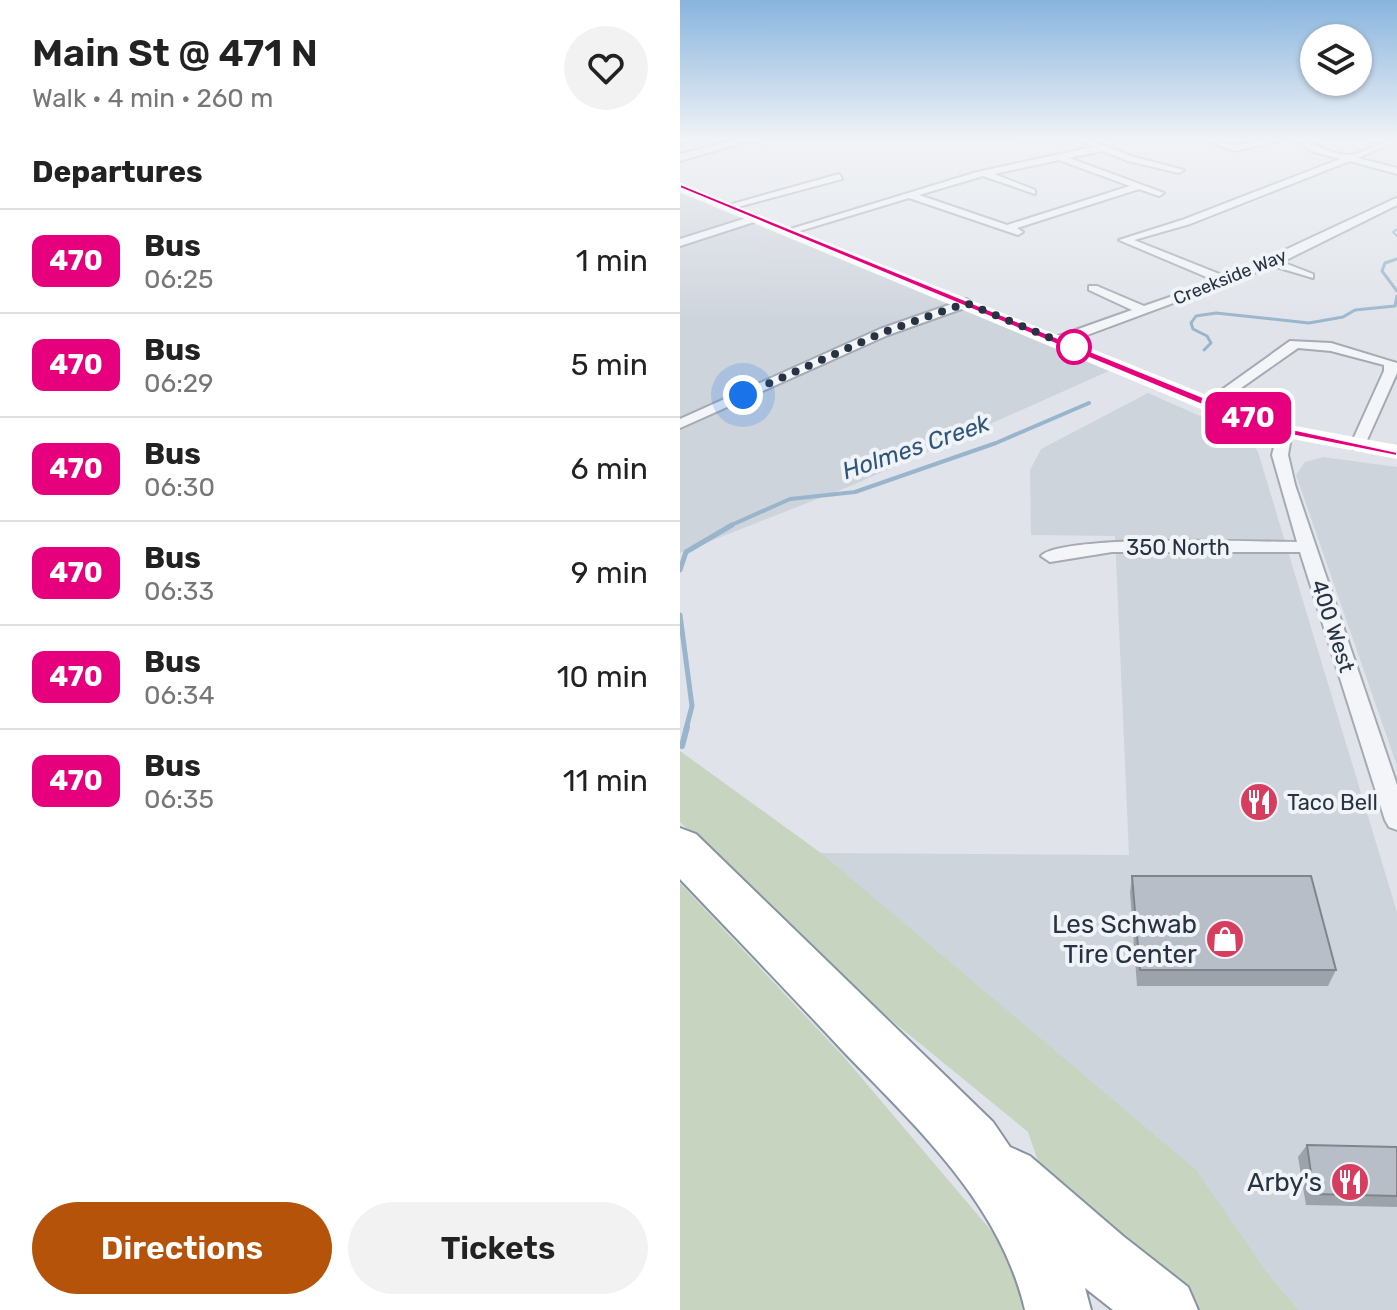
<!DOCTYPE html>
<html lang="en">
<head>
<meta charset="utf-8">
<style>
	:root { --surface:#fff; --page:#f2f2f2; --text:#222; --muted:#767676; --line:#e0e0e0; --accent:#b45309 }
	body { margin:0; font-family:Rubik,sans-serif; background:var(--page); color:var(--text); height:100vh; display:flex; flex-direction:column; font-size:30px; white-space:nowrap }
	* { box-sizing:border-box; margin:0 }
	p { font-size:26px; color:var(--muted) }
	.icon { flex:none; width:44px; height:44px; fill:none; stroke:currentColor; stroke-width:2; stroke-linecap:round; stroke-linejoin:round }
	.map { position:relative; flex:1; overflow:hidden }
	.panel { display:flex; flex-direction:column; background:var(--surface); width:680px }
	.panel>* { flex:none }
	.badge { padding:0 16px; border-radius:12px; font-size:28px; line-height:52px }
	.tools { position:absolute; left:620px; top:24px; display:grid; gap:16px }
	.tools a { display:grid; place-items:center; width:72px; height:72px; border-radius:50%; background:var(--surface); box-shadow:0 2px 6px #0004; font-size:40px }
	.you { position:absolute; width:40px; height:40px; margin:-20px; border:6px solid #fff; border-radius:50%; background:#1a73e8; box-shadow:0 0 0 12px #1a73e833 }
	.map>.badge { position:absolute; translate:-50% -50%; box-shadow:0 0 0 4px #fff }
	h2 { padding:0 32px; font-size:30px; line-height:72px }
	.round { display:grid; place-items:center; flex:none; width:84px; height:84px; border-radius:42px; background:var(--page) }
	.summary { display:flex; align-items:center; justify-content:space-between; height:136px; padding:0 32px }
	h1 { font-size:38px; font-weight:600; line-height:60px }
	.cta { display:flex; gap:16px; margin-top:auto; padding:16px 32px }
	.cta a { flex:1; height:92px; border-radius:48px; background:var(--accent); color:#fff; font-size:32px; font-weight:600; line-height:92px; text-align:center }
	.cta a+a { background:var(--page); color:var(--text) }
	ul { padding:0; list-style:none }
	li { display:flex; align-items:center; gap:24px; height:104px; padding:0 32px; border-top:2px solid var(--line) }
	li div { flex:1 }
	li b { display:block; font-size:30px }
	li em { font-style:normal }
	li .badge { min-width:88px; font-weight:700; text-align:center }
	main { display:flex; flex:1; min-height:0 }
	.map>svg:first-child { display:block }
	.built { fill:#ced4dc }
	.green { fill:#c7d4c0 }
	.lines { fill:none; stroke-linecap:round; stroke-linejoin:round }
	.stream-far4 { stroke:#99b5cc; stroke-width:2 }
	.stream-far3 { stroke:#99b5cc; stroke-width:3 }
	.stream-far2 { stroke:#99b5cc; stroke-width:4 }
	.stream-far1 { stroke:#99b5cc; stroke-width:5 }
	.stream { stroke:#99b5cc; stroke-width:6 }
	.minor-casing { stroke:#a5abb4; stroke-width:4 }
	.tertiary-casing { stroke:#a5abb4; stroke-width:4 }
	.motorway-casing { stroke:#8693a1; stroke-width:4 }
	.minor { fill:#f3f5f8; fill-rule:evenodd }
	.tertiary { fill:#f3f5f8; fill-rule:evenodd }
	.secondary { fill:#fff; fill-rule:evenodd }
	.motorway { fill:#fff; fill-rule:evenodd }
	.wall { fill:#9da3ab }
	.building { fill:#b7bec7; stroke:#80858b; stroke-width:2 }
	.line { fill:#e6007e; stroke:#fff; stroke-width:2 }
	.walk { stroke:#273342; stroke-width:8; stroke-dasharray:0 14.4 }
	.stop-dot { fill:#fff; stroke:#e6007e; stroke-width:4 }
	.labels { text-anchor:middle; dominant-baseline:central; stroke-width:8; stroke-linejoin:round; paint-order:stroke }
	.far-street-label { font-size:18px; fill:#273342; stroke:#f0f3f7 }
	.street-label { font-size:22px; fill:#273342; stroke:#f0f3f7 }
	.poi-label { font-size:22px; fill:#273342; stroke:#f0f3f7; text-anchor:start }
	.water-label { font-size:24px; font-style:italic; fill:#2f5579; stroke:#f0f3f7 }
	.near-poi-label { font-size:26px; fill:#273342; stroke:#f0f3f7; text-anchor:end }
</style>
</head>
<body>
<main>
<section class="panel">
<div class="summary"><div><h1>Main St @ 471 N</h1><p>Walk · 4 min · 260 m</p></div><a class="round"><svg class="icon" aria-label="heart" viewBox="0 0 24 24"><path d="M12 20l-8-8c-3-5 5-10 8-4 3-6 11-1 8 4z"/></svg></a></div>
<h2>Departures</h2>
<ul>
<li><span class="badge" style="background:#e6007e;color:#fff">470</span><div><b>Bus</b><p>06:25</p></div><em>1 min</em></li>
<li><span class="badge" style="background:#e6007e;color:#fff">470</span><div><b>Bus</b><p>06:29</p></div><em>5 min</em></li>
<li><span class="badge" style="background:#e6007e;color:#fff">470</span><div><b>Bus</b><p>06:30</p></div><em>6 min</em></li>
<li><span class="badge" style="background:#e6007e;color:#fff">470</span><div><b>Bus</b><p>06:33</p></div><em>9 min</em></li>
<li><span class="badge" style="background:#e6007e;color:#fff">470</span><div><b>Bus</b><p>06:34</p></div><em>10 min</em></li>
<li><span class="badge" style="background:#e6007e;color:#fff">470</span><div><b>Bus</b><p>06:35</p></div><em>11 min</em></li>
</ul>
<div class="cta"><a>Directions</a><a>Tickets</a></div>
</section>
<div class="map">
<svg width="717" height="1310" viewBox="0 0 717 1310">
	<rect width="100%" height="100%" fill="#e0e4ea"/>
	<path class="built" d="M0,193L261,301L429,371L173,485L0,553Z
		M468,393L552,430L573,444L578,452L717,912V1310H619L586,1271L141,853L449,855L435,536L351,535L350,470L361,449Z
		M643,457L717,467V766L616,475L625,462Z"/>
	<path class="green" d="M0,751L141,853L516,1170L586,1271L619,1310H511L361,1170L348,1132L194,1006L0,822Z
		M0,883L163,1056L314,1234L337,1265L342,1310H0Z"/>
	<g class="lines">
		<path class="stream-far4" d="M717,229L713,232L717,236"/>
		<path class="stream-far3" d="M717,259L705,263L702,271L717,291
			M524,350L531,343L527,336L513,329L511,323L516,316L536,313L629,323L663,317L675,310L715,306L717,296"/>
		<path class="stream-far2" d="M47,527L110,499L175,492L316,443L409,403"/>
		<path class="stream-far1" d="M0,570L6,552L52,525
			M0,615L12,706L6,729"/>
		<path class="stream" d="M2,746L7,727"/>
		<defs>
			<path id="minor" d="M0,140H9L0,144Z
				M410,140L454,157L504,170L499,173L448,161L422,151L389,158L484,193L479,196L459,189L337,228L343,232L338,235L229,198L113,233L104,231L297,172L413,147L406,143ZM379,160L450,186L327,225L239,195L303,176L355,194V190L314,174Z
				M524,140L555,145L601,140L555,151Z
				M615,140C632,140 648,154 666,155C683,156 699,140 717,140L678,158L717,168V174L670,161L510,224L454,240L547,277L714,199L717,198V205L602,262L633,274V278L593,266L383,344H373V338L452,310L409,290V286H417L464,306L536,281L439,240L502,220L660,159L631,151Z
				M159,174L162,179L50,209L45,206Z
				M76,215L80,220L0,246V239Z
				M286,299L292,303L290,306L208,335L0,428V419L200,329Z
				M610,341L651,343L717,363V373L683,449H673L670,446L704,371V365L651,351L618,348L534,407L522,404Z
				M605,427L612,431L608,455L615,485L717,785V830L709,827L705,820L620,552H432L370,562L361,556C382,534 577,542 617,542L592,455L598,431Z"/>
			<path id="tertiary" d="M54,140H72L0,161V154Z"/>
			<path id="motorway" d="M0,828L16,834L313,1122L330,1147L350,1156L443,1236L508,1287L518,1310H433L405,1288L411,1310H345C320,1203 236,1127 163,1051C109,993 54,936 0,879Z"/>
		</defs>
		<use href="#minor" class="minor-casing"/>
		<use href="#tertiary" class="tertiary-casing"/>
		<use href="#motorway" class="motorway-casing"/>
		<use href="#minor" class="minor"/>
		<use href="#tertiary" class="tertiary"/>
		<path class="secondary" d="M0,183L544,402L610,425L717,445V459L597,436L528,412L0,192Z"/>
		<use href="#motorway" class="motorway"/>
	</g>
	<path class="wall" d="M452,876L656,970L648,986H457L450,892Z
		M627,1145L717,1147V1207L626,1205L618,1157Z"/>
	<path class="building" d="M452,876H631L656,970H460Z
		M627,1145L717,1147V1196L634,1194Z"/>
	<linearGradient id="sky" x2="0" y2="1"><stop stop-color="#88b4dd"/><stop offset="0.43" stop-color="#f1f3f6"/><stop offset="1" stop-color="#f1f3f6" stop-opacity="0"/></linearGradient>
	<rect width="717" height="324" fill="url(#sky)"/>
	<path class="line" d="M0,184L540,404L607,428L717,452V456L601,433L532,409L0,188Z"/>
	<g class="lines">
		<path class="walk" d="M63,395L204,332L286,303L378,341L396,334L394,347"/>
	</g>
	<defs>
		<symbol id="restaurant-disc" viewBox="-11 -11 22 22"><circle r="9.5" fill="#d63d5f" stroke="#f0f3f7"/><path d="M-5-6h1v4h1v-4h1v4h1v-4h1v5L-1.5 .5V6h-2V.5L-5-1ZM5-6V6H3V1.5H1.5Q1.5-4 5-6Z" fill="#fff"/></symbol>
		<symbol id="shop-disc" viewBox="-11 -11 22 22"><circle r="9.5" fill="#d63d5f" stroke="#f0f3f7"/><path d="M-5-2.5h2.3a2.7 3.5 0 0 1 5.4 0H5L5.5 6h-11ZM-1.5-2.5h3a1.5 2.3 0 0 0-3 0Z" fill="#fff"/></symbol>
	</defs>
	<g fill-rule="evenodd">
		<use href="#restaurant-disc" x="557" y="780" width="44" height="44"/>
		<use href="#shop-disc" x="523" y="917" width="44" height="44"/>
		<use href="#restaurant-disc" x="648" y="1160" width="44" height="44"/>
	</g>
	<circle class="stop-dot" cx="394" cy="347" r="16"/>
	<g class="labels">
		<g class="far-street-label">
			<text transform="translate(550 277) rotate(-22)">Creekside Way</text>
		</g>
		<g class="street-label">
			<text x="498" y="547">350 North</text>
			<text transform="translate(653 626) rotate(72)">400 West</text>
		</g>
		<g class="poi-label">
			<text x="607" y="802">Taco Bell</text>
		</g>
		<g class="water-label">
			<text transform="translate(236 447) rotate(-19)">Holmes Creek</text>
		</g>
		<g class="near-poi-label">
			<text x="517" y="924">Les Schwab<tspan x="517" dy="30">Tire Center</tspan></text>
			<text x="642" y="1182">Arby's</text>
		</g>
	</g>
</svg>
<div class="tools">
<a><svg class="icon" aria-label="layers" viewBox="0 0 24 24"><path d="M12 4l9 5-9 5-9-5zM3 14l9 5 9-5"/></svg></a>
</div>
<div class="you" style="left:63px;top:395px"></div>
<b class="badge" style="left:568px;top:418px;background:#e6007e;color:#fff">470</b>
</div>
</main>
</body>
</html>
